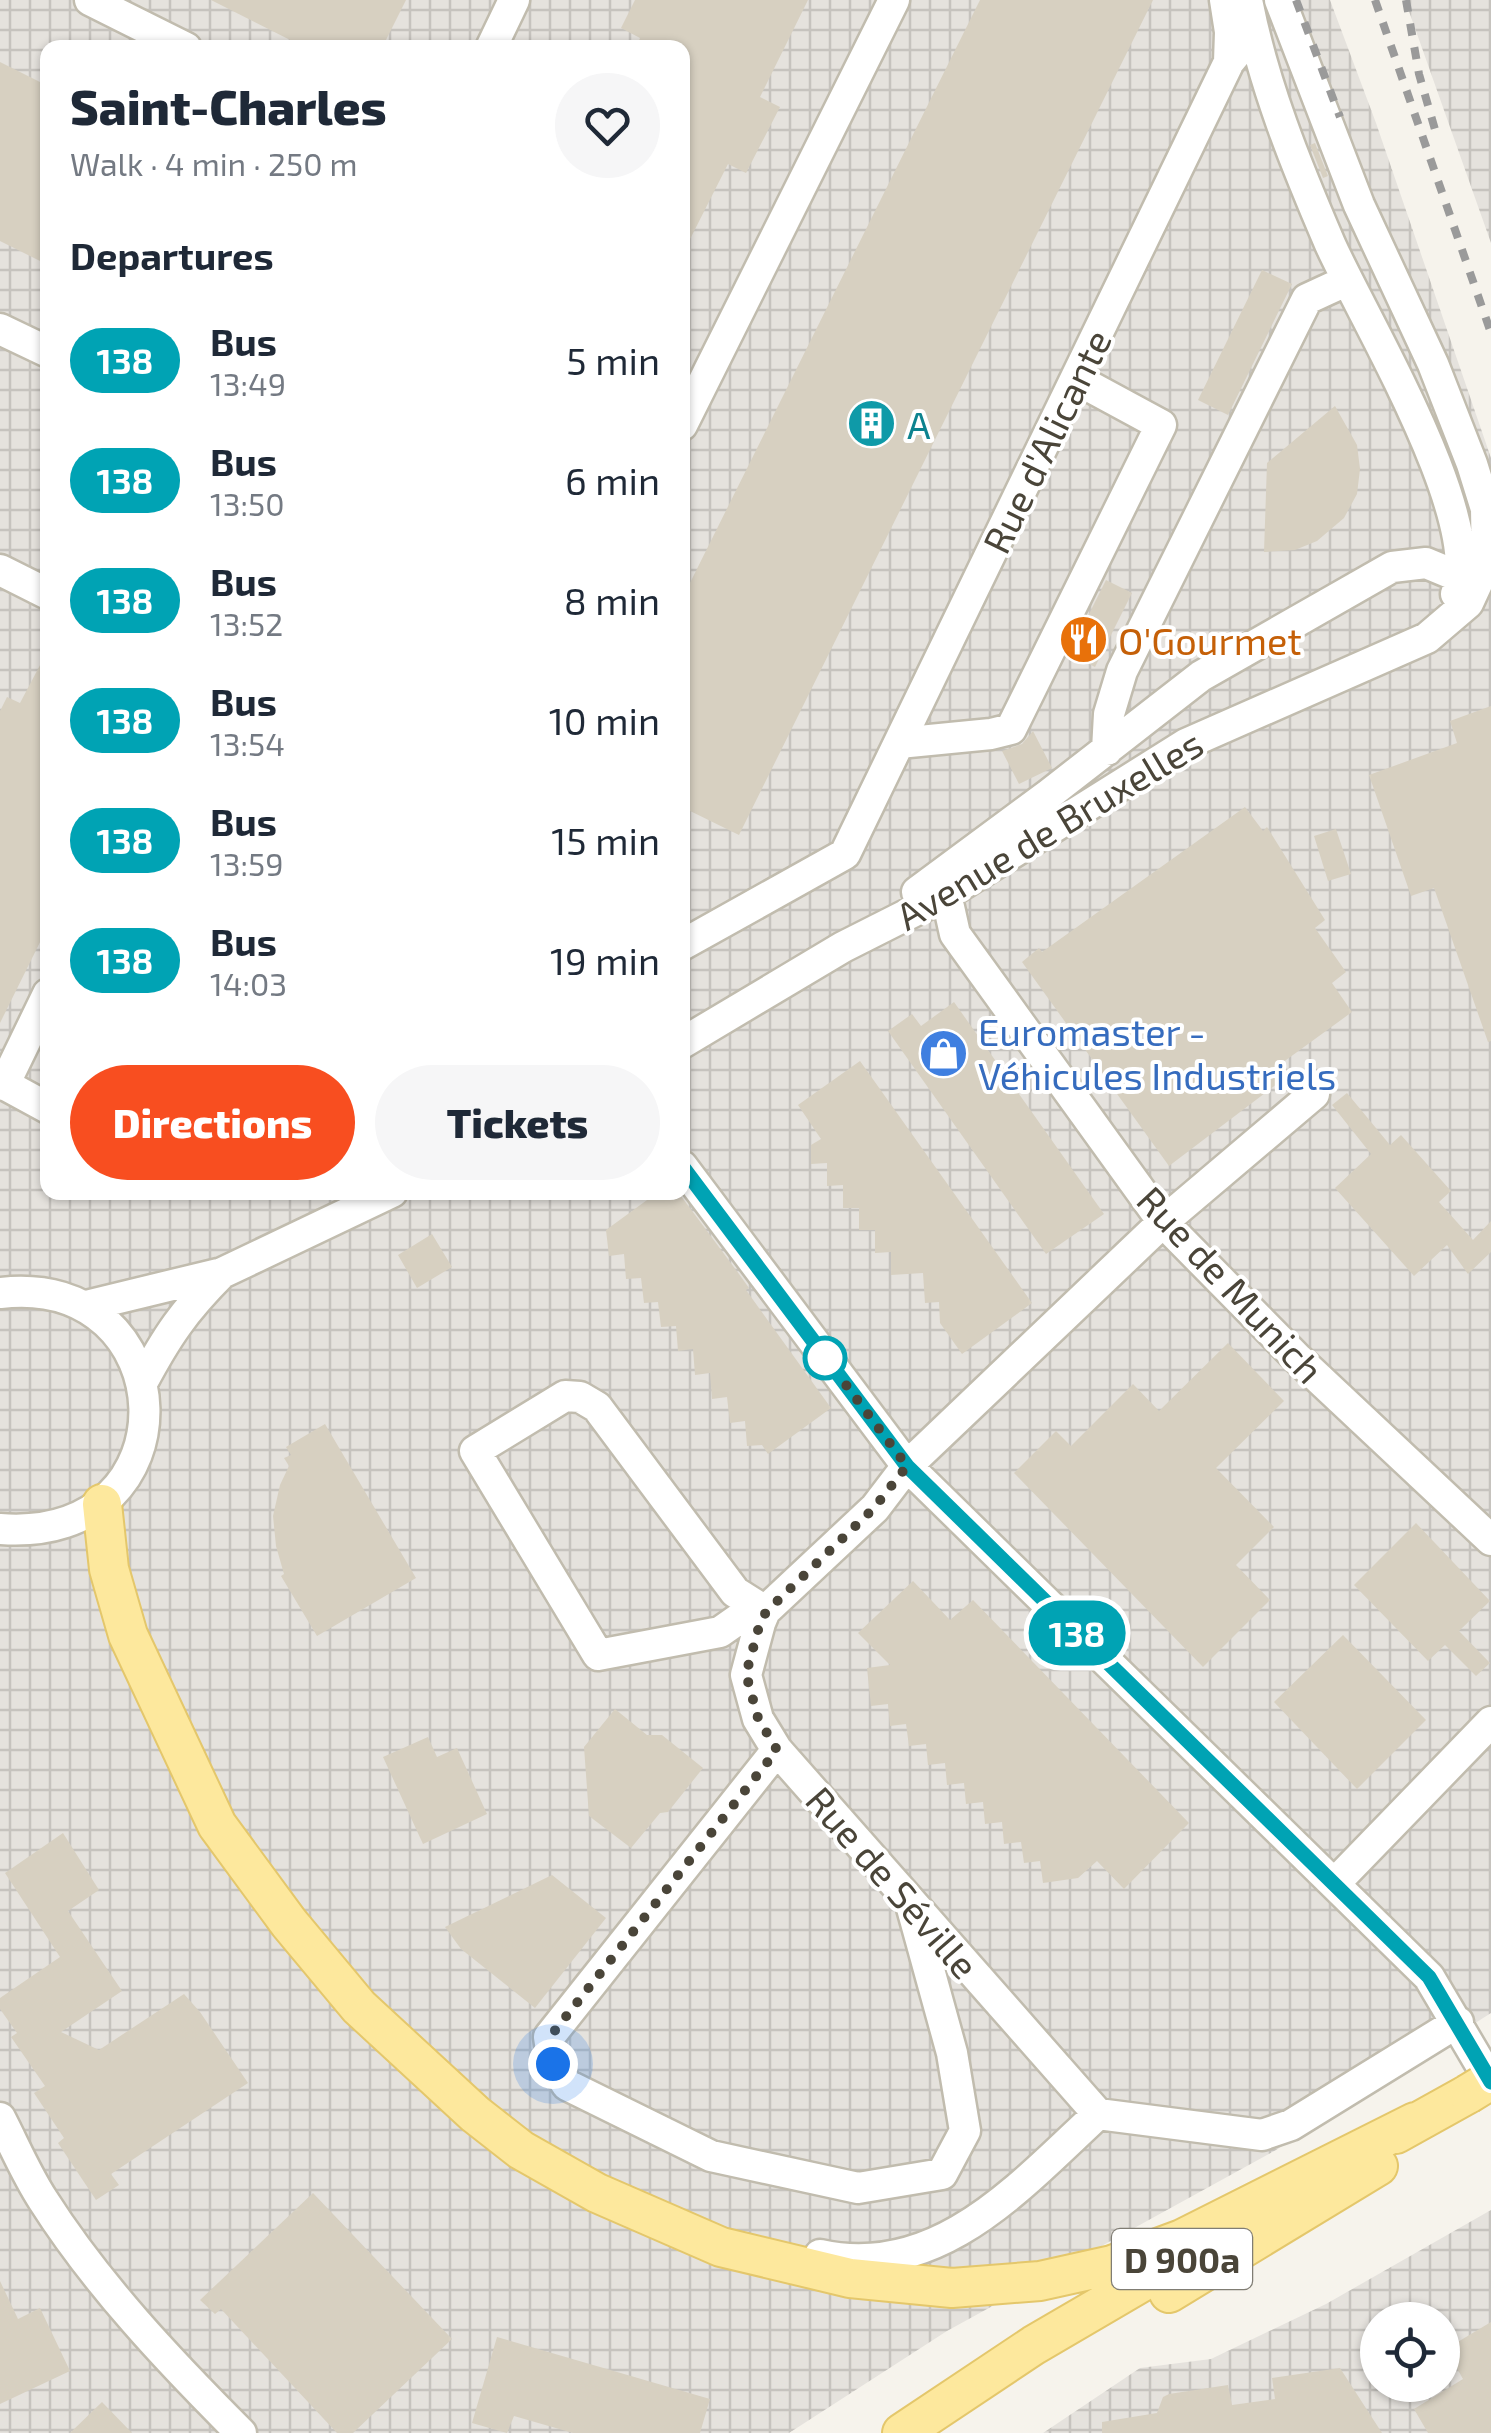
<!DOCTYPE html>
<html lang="en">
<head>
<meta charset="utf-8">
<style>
	:root { --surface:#fff; --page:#f6f6f7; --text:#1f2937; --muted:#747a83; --accent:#f84e20 }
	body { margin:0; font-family:"Exo 2",sans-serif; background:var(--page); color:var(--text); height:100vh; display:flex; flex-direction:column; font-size:38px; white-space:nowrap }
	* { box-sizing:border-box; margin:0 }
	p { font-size:32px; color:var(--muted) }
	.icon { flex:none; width:55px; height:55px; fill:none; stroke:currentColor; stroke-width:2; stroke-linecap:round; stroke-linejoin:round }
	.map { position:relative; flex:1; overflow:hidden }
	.drawer { position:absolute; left:40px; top:40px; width:650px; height:1160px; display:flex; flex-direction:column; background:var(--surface); border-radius:20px; box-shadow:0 2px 8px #0004 }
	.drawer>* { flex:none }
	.badge { padding:0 20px; border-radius:32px; font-size:35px; line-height:65px }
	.tools { position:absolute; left:1360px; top:2302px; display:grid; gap:20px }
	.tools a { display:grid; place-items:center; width:100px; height:100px; border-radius:50%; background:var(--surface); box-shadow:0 2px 8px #0004; font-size:50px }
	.you { position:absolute; width:50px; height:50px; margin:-25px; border:8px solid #fff; border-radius:50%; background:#1a73e8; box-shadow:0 0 0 15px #1a73e833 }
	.map>.badge { position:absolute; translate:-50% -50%; box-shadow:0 0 0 5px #fff }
	h2 { padding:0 30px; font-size:38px; line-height:90px }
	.round { display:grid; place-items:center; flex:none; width:105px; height:105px; border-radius:52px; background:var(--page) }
	.overview { display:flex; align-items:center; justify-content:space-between; height:170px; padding:0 30px }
	h1 { font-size:48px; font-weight:800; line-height:75px }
	.cta { display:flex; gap:20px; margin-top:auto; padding:20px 30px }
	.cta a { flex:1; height:115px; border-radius:60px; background:var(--accent); color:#fff; font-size:40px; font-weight:800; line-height:115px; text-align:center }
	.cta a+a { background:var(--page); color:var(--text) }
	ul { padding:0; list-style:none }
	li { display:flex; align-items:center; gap:30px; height:120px; padding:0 30px }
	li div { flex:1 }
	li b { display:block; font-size:38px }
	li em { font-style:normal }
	li .badge { min-width:110px; font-weight:700; text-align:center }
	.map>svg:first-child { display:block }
	.industrial { fill:url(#industrial-grid); fill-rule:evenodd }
	.building { fill:#d7d0c1 }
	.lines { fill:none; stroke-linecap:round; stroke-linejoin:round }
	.minor-casing { stroke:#c1bcae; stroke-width:35 }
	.major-casing { stroke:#e4c76b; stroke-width:42 }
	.minor { stroke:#fff; stroke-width:30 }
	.major { stroke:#fde89d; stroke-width:38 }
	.rail { stroke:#9a9a9a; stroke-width:8; stroke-dasharray:12 12; stroke-linecap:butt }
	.major-bridge-casing { stroke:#e4c76b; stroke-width:42; stroke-linecap:butt }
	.major-bridge { stroke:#fde89d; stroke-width:38 }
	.line-casing { stroke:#fff; stroke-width:22 }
	.line { stroke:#00a3b4; stroke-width:15 }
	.walk { stroke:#4a4539; stroke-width:10; stroke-dasharray:0 18 }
	.stop-dot { fill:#fff; stroke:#00a3b4; stroke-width:5 }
	.labels { text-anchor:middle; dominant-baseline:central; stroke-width:8; stroke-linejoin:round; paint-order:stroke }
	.shield { fill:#fff; stroke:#807d74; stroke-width:2.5 }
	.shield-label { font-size:35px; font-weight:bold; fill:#4a4539 }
	.culture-label { font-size:38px; fill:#0d838f; stroke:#fff; text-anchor:start }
	.street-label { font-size:38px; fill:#4a4539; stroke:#fff }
	.food-label { font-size:38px; fill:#c56008; stroke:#fff; text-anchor:start }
	.shop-label { font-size:38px; fill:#366cbe; stroke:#fff; text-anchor:start }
</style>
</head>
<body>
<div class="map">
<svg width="1491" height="2433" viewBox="0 0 1491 2433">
	<defs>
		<pattern id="industrial-grid" width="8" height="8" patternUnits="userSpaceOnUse" patternTransform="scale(2.5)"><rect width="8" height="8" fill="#e5e2dd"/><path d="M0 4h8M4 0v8" fill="none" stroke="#c6c3be"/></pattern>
	</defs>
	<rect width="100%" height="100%" fill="#f6f3ec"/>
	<path class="industrial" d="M0,0H1330L1376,123L1491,458V2013L1276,2150L947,2331L789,2433H0ZM48,48H682V1192H48Z
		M1405,0H1491V243Z
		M1491,2210V2433H1043L1140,2368L1211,2359L1326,2304ZM1378,2320H1442V2385H1378Z"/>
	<path class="building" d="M211,0H406L382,48H306Z
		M635,0H808L760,97L780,107L746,173L728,164L682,255V48H636L640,38L621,28Z
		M980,0H1153L739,835L682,807V599Z
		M0,62L48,86V265L0,241Z
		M1315,143L1328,176L1323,178L1310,145Z
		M1262,270L1292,284L1228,415L1198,400Z
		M1335,406L1357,445L1360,469L1357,494L1344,518L1317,541L1295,550L1264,552L1267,463Z
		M1106,580L1132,593L1095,667L1069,654Z
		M48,650V926L0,1023V711L7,697L20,703Z
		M1491,706V1041L1488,1042L1434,888L1411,896L1369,775L1457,743L1450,721Z
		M1033,731L1052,768L1019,784L1002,751L1022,744Z
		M1245,807L1263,831L1267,827L1325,920L1315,928L1346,972L1332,983L1352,1012L1282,1063L1290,1074L1169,1166L1022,962L1039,948L1042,952Z
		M1336,829L1351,874L1328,881L1314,836Z
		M954,1002L1104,1214L1046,1254L888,1031L912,1014L921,1026Z
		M860,1061L1032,1303L962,1354L940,1323L939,1302L925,1303L923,1273L891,1275V1252L875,1253V1230H859V1208H843V1185L827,1186V1163L811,1164V1145L821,1139L798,1105Z
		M1347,1093L1390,1145L1401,1135L1451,1191L1439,1202L1473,1240L1491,1221V1252L1468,1274L1447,1245L1414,1276L1335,1188L1371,1154L1332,1105Z
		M658,1192H678L739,1274L749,1288L746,1290L831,1408L768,1454L762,1445L747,1446L745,1421L730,1423L727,1397L712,1399L710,1373L695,1375L693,1349L678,1351L676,1326L661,1327L658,1302L644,1303L641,1278L626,1279L624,1254L609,1256L606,1230Z
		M432,1234L452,1267L417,1288L398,1255Z
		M1228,1343L1284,1401L1216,1468L1274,1527L1236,1565L1270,1600L1203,1667L1014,1473L1056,1431L1071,1446L1133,1384L1159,1411Z
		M325,1424L416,1578L317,1636L281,1576L284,1574L276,1546L273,1516L280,1485L289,1466L284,1458L291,1455L286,1447Z
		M1416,1523L1490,1601L1459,1631L1490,1663L1476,1676L1445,1645L1428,1661L1354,1585Z
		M913,1581L950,1620L973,1600L1189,1823L1124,1889L1097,1861L1078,1878L1043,1883L1040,1861L1024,1863L1021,1842L1004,1844L1002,1822L985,1824L983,1802L966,1804L964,1783L947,1785L945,1763L928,1765L926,1744L909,1746L906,1724L890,1726L888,1704L871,1706L867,1668L890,1665L858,1633Z
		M1343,1635L1426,1720L1357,1789L1274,1702Z
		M615,1709L647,1735H662L703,1768L668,1812L660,1813L631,1848L589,1816L584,1747Z
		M428,1737L437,1757L457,1748L487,1814L423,1844L383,1757Z
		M63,1833L99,1890L68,1911L122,1991L61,2032L99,2050L184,1994L200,2012L248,2083L111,2174L119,2185L96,2200L58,2143L64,2138L34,2093L45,2086L11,2037L17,2033L0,2009V1998L60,1957L5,1873Z
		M552,1875L606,1918L535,2008L461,1949L445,1927Z
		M313,2193L452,2339L353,2433H337L221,2309L215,2314L200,2300Z
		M0,2281L18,2319L40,2308L70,2371L0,2404Z
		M1491,2322V2433H1428L1414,2409L1463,2379L1446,2349Z
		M497,2337L710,2399L700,2433H573L514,2416L507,2433L472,2423Z
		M1340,2368L1382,2433H1102V2422L1157,2413L1163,2397L1169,2394L1228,2385L1232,2405L1275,2399L1272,2378Z
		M102,2402L132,2433H70Z"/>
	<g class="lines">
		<defs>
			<path id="minor" d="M90,0L186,48
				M1225,0L1230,32L1229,62
				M1247,0C1263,84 1296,165 1330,244C1363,318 1486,520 1456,594
				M491,48L514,0
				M0,329L48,352
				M682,425L894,0
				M0,570L48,594
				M899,743L991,734L1011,729L1161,425L1076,379
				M1107,750L1109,714L1122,671L1307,299L1333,287
				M917,892L1048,795L1201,676L1392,567L1426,563L1462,578
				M942,897L949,907L955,934L1163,1222L1298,1359L1491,1540
				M682,945L845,854L1229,62L1253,33
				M682,1043L843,947L942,897L1186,744L1427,638L1468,603L1487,562L1486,509L1472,464L1433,364L1359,205L1280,0
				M0,1082L48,1108
				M4,1085L48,994
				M1314,1094L1163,1222L907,1466L875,1508L765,1611L760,1623L746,1675L758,1719L777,1750L1098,2114L1262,2135L1291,2125L1458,2022
				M682,1166L907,1466L1429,1977L1491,2082
				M0,1293C186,1271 199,1544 0,1529
				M86,1306L222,1273L392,1192
				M142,1383C167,1336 184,1311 222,1273
				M757,1606L720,1632L598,1655L475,1451L565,1396L580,1397L597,1407L735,1592L765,1611
				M777,1750L549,2037L553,2063L567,2085L711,2156L858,2188L942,2174L965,2131L952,2053L912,1908
				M1335,1883L1491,1722
				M0,2118C14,2145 26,2174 43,2200C97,2285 170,2362 241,2433
				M820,2255C938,2281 1020,2186 1098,2114"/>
			<path id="major" d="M102,1504L109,1569L128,1635L217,1825L289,1923L359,2007L475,2114L521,2150L597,2193L721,2247L850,2278L952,2288L1040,2281L1112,2265L1182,2239L1415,2122
				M1396,2134L1468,2094
				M1169,2293L1378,2166
				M902,2433L1034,2345L1188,2255"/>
		</defs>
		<use href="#minor" class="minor-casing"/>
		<use href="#major" class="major-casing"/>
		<use href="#minor" class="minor"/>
		<use href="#major" class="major"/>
		<path class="rail" d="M1296,0L1340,117
			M1375,0L1491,333
			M1406,0L1419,74L1438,140"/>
		<defs>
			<path id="major-bridge" d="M1468,2094L1491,2080"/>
		</defs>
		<use href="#major-bridge" class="major-bridge-casing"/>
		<use href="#major-bridge" class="major-bridge"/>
	</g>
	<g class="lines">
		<defs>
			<path id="line" d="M682,1166L907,1466L1429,1977L1491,2082"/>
		</defs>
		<use href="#line" class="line-casing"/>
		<use href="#line" class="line"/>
		<path class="walk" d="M553,2064L549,2038L777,1750L758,1718L746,1674L760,1623L766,1612L874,1508L907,1466L819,1349L825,1358"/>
	</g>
	<defs>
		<symbol id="building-disc" viewBox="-11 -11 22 22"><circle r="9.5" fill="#0f9aa8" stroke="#fff"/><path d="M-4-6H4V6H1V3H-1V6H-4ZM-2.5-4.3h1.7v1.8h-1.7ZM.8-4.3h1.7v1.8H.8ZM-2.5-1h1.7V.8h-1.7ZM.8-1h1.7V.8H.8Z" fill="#fff"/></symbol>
		<symbol id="restaurant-disc" viewBox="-11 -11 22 22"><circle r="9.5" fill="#e8710a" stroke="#fff"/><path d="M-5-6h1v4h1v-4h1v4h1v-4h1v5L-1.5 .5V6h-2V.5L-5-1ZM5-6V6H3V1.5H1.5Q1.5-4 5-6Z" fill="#fff"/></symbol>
		<symbol id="shop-disc" viewBox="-11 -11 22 22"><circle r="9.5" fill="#3f7fe0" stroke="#fff"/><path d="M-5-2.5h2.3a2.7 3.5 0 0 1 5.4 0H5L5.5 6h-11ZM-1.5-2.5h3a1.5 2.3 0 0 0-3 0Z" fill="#fff"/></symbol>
	</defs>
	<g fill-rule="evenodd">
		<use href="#building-disc" x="844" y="396" width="55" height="55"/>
		<use href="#restaurant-disc" x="1056" y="612" width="55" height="55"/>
		<use href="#shop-disc" x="916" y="1026" width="55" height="55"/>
	</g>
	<circle class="stop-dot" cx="825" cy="1358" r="20"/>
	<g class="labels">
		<rect class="shield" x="1112" y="2229" width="140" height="60" rx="8"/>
		<g class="shield-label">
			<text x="1182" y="2259">D 900a</text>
		</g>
		<g class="culture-label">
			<text x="907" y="424">A</text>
		</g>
		<g class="street-label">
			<text transform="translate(1046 441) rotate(-64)">Rue d'Alicante</text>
			<text transform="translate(1049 829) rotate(-31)">Avenue de Bruxelles</text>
			<text transform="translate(1231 1284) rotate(47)">Rue de Munich</text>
			<text transform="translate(893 1882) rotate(49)">Rue de Séville</text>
		</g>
		<g class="food-label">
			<text x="1118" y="640">O'Gourmet</text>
		</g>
		<g class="shop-label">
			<text x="978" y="1031">Euromaster -<tspan x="978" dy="44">Véhicules Industriels</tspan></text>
		</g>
	</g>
</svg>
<div class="tools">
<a><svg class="icon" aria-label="locate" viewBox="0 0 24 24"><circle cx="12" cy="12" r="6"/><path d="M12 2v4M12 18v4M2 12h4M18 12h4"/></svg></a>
</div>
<div class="you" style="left:553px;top:2064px"></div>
<b class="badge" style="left:1077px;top:1633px;background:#00a3b4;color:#fff">138</b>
<section class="drawer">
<div class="overview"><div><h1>Saint-Charles</h1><p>Walk · 4 min · 250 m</p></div><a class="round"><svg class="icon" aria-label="heart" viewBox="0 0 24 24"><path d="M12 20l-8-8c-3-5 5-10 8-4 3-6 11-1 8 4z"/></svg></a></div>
<h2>Departures</h2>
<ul>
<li><span class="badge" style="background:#00a3b4;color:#fff">138</span><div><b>Bus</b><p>13:49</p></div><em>5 min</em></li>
<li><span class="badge" style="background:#00a3b4;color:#fff">138</span><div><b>Bus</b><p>13:50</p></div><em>6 min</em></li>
<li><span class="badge" style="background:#00a3b4;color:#fff">138</span><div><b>Bus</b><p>13:52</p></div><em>8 min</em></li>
<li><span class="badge" style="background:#00a3b4;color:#fff">138</span><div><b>Bus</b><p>13:54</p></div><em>10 min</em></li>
<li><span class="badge" style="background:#00a3b4;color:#fff">138</span><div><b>Bus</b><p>13:59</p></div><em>15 min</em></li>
<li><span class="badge" style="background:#00a3b4;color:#fff">138</span><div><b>Bus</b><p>14:03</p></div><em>19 min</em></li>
</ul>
<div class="cta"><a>Directions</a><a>Tickets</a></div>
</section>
</div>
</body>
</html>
